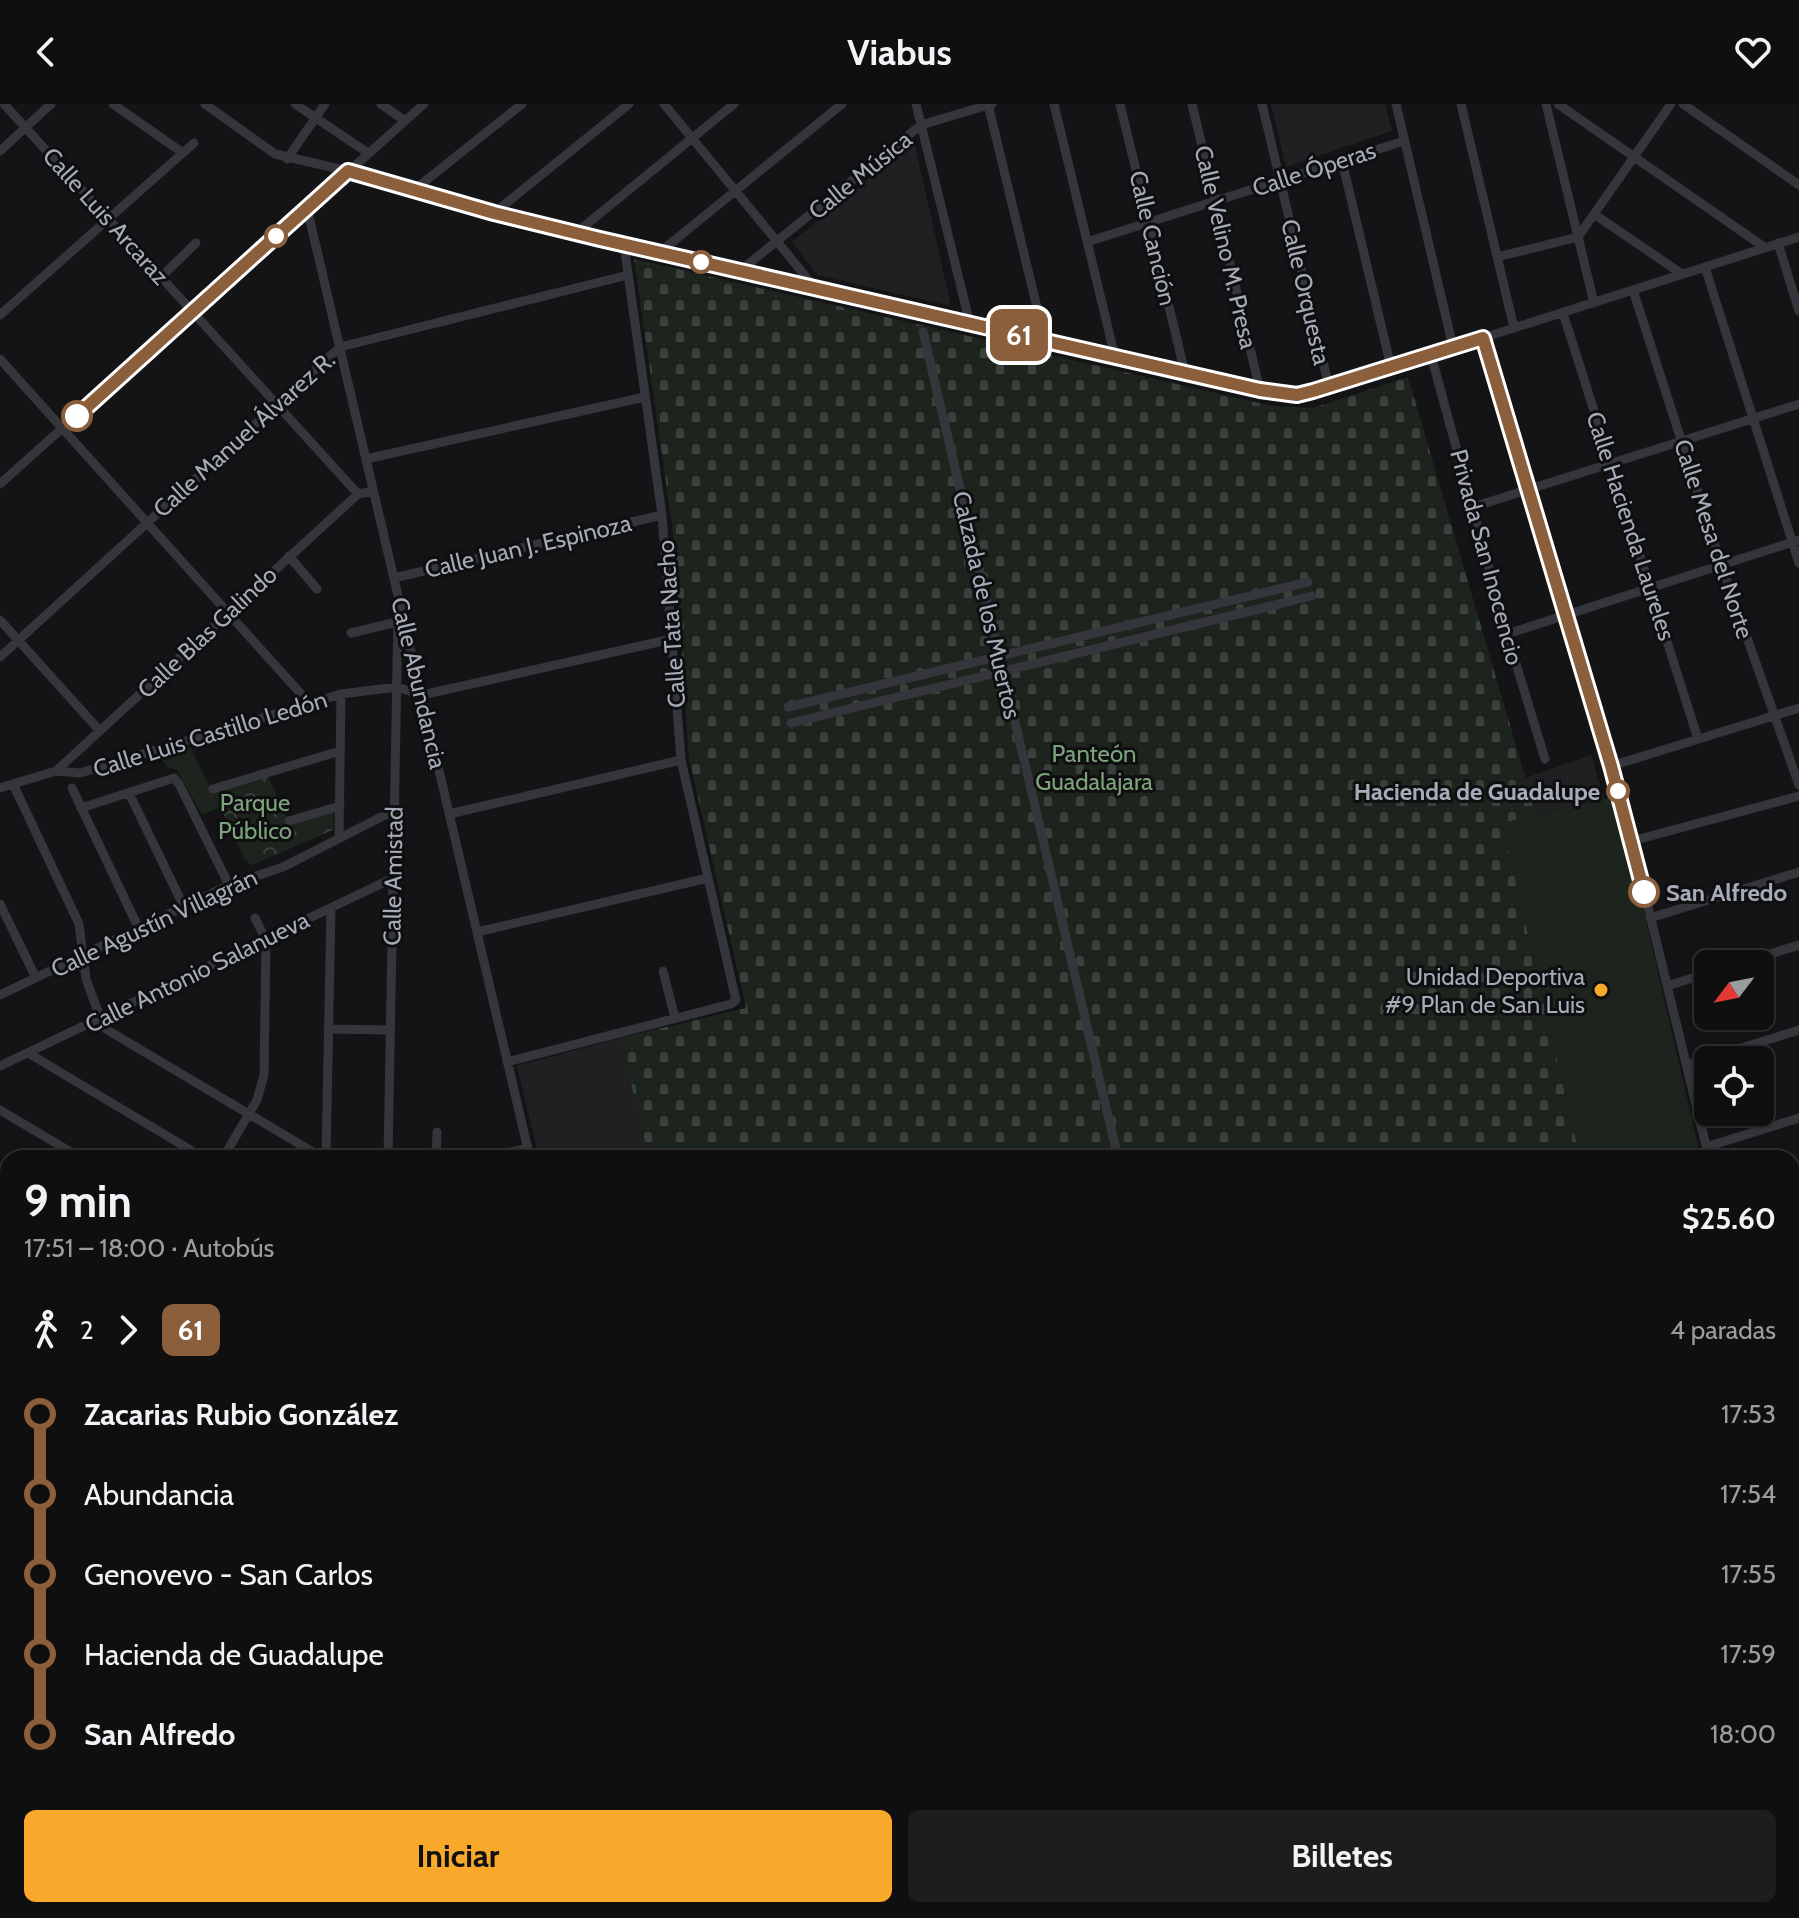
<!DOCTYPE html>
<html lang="es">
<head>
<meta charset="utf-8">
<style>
	:root { --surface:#0f0f10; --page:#1d1d1e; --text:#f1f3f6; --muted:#9b9c9f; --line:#2f2f30; --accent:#f8a82a }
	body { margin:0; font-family:Cabin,sans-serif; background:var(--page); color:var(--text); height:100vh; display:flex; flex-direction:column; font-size:30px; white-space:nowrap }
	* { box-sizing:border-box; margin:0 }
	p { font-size:26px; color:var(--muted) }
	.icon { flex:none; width:44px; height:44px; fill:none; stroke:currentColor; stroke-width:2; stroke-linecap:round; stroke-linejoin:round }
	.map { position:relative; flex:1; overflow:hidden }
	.details { position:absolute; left:0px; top:1046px; width:1800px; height:768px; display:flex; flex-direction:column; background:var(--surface); border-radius:24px 24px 0 0; box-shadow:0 2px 6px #0004,0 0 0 2px var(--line) }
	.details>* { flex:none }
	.badge { padding:0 16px; border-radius:12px; font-size:28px; line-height:52px }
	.needle { width:52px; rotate:238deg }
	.buttons { position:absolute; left:1694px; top:846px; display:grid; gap:16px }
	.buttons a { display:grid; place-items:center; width:80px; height:80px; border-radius:12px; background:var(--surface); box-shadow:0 2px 6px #0004,0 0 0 2px var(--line); font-size:40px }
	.map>.badge { position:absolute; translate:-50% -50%; box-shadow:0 0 0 4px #fff }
	.legs { display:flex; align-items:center; gap:12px; height:88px; padding:0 24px; font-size:26px }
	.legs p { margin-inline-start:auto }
	.summary { display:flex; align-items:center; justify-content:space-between; height:136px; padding:0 24px }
	h1 { font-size:44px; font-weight:700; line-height:60px }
	.button { display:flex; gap:16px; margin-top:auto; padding:16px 24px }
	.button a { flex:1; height:92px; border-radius:12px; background:var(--accent); color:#111; font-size:32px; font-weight:700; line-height:92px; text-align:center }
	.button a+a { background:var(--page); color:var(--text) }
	ul { padding:0 24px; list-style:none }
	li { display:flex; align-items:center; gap:28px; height:80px; font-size:30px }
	li i { display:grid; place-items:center; width:12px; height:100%; margin:0 10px; background:currentColor }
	li i::after { content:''; width:20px; height:20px; margin:-10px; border:6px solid; border-radius:50%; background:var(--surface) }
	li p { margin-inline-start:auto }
	li:first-child i { background:linear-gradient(#0000 50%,currentColor 0) }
	li:last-child i { background:linear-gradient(currentColor 50%,#0000 0) }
	header { display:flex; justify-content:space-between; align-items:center; height:104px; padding:0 24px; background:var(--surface); font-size:36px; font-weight:700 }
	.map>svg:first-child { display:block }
	.built { fill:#202023 }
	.green { fill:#1c241d }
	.cemetery { fill:url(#cemetery-stones) }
	.park { fill:url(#park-crowns) }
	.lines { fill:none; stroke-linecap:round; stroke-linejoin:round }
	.minor { stroke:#35363b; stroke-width:9 }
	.major { stroke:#51535a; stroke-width:11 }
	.line-1-casing { stroke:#fff; stroke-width:18 }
	.line-1 { stroke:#8b5e3c; stroke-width:12 }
	.stop-1-dot { fill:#fff; stroke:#8b5e3c; stroke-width:4 }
	.poi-dot { fill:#f8a82a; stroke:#0f0f11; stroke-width:3 }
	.labels { text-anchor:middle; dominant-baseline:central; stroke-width:6; stroke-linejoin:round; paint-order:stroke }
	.street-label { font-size:24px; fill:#a5acb7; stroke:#0f0f11 }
	.park-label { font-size:24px; fill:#7ca37c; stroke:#0f0f11 }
	.stop-label { font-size:24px; font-weight:bold; fill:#a5acb7; stroke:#0f0f11; text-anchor:end }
	.poi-label { font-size:24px; fill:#a5acb7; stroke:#0f0f11; text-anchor:end }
</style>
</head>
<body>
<header><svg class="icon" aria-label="back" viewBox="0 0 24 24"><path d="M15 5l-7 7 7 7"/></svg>Viabus<svg class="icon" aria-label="heart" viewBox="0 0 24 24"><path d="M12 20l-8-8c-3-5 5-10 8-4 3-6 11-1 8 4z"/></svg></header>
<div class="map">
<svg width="1799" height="1814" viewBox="0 0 1799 1814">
	<defs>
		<pattern id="cemetery-stones" width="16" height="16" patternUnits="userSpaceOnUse" patternTransform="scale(2)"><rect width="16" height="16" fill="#1c241d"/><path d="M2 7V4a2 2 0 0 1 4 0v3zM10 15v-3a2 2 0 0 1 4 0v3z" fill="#3a413c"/></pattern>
		<pattern id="park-crowns" width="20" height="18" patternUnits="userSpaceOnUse" patternTransform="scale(2)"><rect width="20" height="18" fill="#1c241d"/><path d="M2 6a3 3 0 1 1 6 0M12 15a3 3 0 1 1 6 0" fill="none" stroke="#3a413c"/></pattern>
	</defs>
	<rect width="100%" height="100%" fill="#141416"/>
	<path class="built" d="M1271,0H1385L1392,27L1286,63Z
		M914,37L951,202L817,171L792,138Z
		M1591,651L1604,695L1536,710L1525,674Z
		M620,934L649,1054H539L517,962Z"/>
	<path class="green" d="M190,643L220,703L202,711L177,666L167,663L159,652Z
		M1617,692L1701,1054H1580L1502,718Z"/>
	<path class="cemetery" d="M634,155L1272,302L1313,304L1408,273L1536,710L1502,719L1580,1054H649L620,934L746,904L689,654L674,435Z"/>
	<path class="park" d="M267,670L289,719L334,705L333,726L252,761L245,756L213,687Z"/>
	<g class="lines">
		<path class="minor" d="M4,0L358,390L373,387
			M113,0L183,49
			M205,0L275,50L348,67L576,129L1260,286L1297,291L1329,283L1799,133
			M295,0L368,49
			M381,0L405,17
			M664,0L816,185
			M916,0L970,220
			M988,0L1045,237
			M1054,0L1115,253
			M1120,0L1185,269
			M1192,0L1260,286
			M1262,0L1329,283
			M1396,0L1453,243
			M1461,0L1514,224
			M1546,0L1594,199
			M1558,0L1764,143
			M1683,0L1799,81
			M0,47L51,0
			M287,55L325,0
			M1342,57L1391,263
			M414,86L522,0
			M307,104L530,1054
			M494,109L629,0
			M1594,110L1682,170
			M576,129L734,0
			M1087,138L1404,37
			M1778,139L1799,207
			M659,149L842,0
			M1497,153L1578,133L1671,0
			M1705,163L1799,459
			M741,166L921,21L992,0
			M161,173L196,139
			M1633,186L1721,460L1799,681
			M1563,209L1698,635
			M0,211L194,39
			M923,228L1118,1054
			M1483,234L1632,737L1709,1054
			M1431,251L1507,530L1545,655
			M0,255L310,600
			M366,355L645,293
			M0,380L424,0
			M1473,403L1799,300
			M289,452L317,485
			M394,474L662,411
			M0,516L100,627
			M351,529L401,517
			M1507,530L1799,436
			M0,553L340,243L628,171
			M788,603L1308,478
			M791,619L1312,492
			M1611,662L1799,604
			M56,667L358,390
			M13,680L79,820L86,875L104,924L323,1054
			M0,684L56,667L80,669L341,590L397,583L422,591L672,535
			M72,684L139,825
			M213,685L340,647
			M129,689L184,803
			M81,704L174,674L179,680L229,781
			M449,710L681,656
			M289,717L340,702
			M339,734L341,590
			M1632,737L1799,692
			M0,800L36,874
			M1650,814L1799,768
			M477,828L708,774
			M1738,860L1799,841
			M663,867L675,914
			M1667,882L1708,869
			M0,891L229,781L283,763L395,706
			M328,925L390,926
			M28,949L204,1054
			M507,958L731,900L736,896L681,656L662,411L624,141
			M1687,961L1799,926
			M0,962L393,774
			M0,1006L81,1054
			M1706,1043L1799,1014
			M223,1054L257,996L264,971L266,836L255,814
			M326,1054L331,804
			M388,1054L398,509
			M436,1054L437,1028
			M489,1054L527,1044
			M0,1075L8,1080
			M1792,1105L1799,1103
			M0,1148L8,1153
			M1792,1189L1799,1186
			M0,1221L8,1225
			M0,1292L8,1297
			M1792,1350L1799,1348
			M1792,1381L1799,1408
			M0,1427L8,1413
			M0,1533L8,1519
			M1792,1625H1799
			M1792,1694H1799
			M1792,1766H1799
			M412,1806L418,1814
			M464,1806L466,1814
			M586,1806L588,1814
			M706,1806L708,1814
			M951,1806L953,1814
			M1126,1806L1128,1814
			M1474,1806L1475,1814
			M1630,1806L1632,1814
			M153,1814L171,1806
			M298,1814L300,1806
			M373,1814L374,1806
			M389,1814L391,1806
			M802,1814L836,1806
			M1275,1814L1308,1806"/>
		<path class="major" d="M0,1434L8,1439
			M633,1806L646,1814"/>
	</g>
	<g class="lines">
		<defs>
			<path id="line-1" d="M77,312L348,67L494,109L600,135L1260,286L1297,291L1313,287L1483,234L1611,662L1644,788"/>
		</defs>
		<use href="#line-1" class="line-1-casing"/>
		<use href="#line-1" class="line-1"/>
	</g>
	<g class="stop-1-dot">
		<circle cx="276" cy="132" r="10"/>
		<circle cx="701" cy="158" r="10"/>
		<circle cx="77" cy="312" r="14"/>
		<circle cx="1618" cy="687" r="10"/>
		<circle cx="1644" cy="788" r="14"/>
	</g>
	<circle class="poi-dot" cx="1601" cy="886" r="8"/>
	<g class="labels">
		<g class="street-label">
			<text transform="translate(1314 65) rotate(-18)">Calle Óperas</text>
			<text transform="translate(860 71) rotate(-39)">Calle Música</text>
			<text transform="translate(106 112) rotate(48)">Calle Luis Arcaraz</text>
			<text transform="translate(1153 134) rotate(77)">Calle Canción</text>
			<text transform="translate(1226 143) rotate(77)">Calle Velino M. Presa</text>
			<text transform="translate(1306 188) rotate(77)">Calle Orquesta</text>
			<text transform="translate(244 330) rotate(-42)">Calle Manuel Álvarez R.</text>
			<text transform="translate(1631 422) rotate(72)">Calle Hacienda Laureles</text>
			<text transform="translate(1714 435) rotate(72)">Calle Mesa del Norte</text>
			<text transform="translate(528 442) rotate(-13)">Calle Juan J. Espinoza</text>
			<text transform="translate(1487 453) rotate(75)">Privada San Inocencio</text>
			<text transform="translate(987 501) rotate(77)">Calzada de los Muertos</text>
			<text transform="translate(671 520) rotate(-94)">Calle Tata Nacho</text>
			<text transform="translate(207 528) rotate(-43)">Calle Blas Galindo</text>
			<text transform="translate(419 579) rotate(77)">Calle Abundancia</text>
			<text transform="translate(210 630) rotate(-17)">Calle Luis Castillo Ledón</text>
			<text transform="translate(393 772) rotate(-89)">Calle Amistad</text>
			<text transform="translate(154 819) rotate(-25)">Calle Agustín Villagrán</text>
			<text transform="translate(197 868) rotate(-26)">Calle Antonio Salanueva</text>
		</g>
		<g class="park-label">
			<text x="1094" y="649">Panteón<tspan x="1094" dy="28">Guadalajara</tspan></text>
			<text x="255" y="698">Parque<tspan x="255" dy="28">Público</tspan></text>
		</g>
		<g class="stop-label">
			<text x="1600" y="687">Hacienda de Guadalupe</text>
			<text x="1666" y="788" text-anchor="start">San Alfredo</text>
		</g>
		<g class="poi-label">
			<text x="1585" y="872">Unidad Deportiva<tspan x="1585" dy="28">#9 Plan de San Luis</tspan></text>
		</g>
	</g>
</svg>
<div class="buttons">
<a><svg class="needle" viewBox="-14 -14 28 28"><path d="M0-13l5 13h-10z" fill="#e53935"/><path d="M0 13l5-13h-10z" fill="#9b9c9f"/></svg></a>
<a><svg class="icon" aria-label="locate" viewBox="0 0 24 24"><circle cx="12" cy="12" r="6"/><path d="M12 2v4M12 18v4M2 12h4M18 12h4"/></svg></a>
</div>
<b class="badge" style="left:1019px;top:231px;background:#8b5e3c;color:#fff">61</b>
<section class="details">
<div class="summary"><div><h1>9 min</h1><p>17:51 – 18:00 · Autobús</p></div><b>$25.60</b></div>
<div class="legs"><svg class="icon" aria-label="walk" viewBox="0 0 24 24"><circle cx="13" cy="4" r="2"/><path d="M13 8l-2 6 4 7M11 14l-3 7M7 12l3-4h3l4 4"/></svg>2<svg class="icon" aria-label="forward" viewBox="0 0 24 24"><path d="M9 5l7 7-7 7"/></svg><b class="badge" style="background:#8b5e3c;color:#fff">61</b><p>4 paradas</p></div>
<ul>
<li><i style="color:#8b5e3c"></i><b>Zacarias Rubio González</b><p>17:53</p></li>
<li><i style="color:#8b5e3c"></i><span>Abundancia</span><p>17:54</p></li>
<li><i style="color:#8b5e3c"></i><span>Genovevo - San Carlos</span><p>17:55</p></li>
<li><i style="color:#8b5e3c"></i><span>Hacienda de Guadalupe</span><p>17:59</p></li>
<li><i style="color:#8b5e3c"></i><b>San Alfredo</b><p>18:00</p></li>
</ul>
<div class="button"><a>Iniciar</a><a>Billetes</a></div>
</section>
</div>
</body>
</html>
